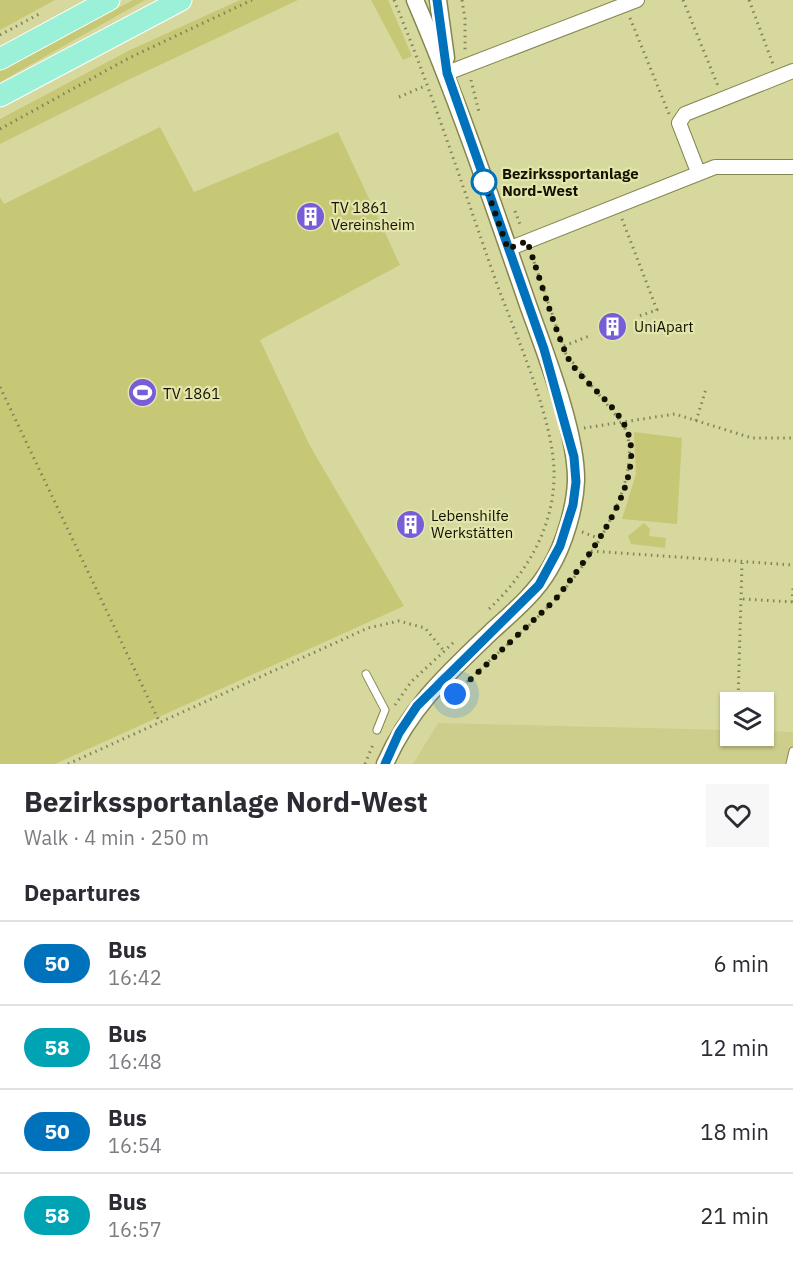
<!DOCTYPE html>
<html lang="en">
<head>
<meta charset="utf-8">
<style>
	:root { --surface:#fff; --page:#f7f7f7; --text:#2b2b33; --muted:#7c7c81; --line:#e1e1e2 }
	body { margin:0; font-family:"IBM Plex Sans",sans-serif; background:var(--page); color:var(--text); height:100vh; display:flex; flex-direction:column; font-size:22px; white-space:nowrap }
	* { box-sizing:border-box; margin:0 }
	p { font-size:20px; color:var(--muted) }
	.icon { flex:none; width:33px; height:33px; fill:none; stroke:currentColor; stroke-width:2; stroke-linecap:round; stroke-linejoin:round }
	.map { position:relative; height:764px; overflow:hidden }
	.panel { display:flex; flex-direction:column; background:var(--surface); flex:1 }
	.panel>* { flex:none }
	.badge { padding:0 12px; border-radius:20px; font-size:21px; line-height:39px }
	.fabs { position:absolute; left:720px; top:692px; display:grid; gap:12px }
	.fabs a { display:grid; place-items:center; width:54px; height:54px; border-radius:0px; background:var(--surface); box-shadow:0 2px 4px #0004; font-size:30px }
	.you { position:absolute; width:30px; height:30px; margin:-15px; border:4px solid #fff; border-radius:50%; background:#1a73e8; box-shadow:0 0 0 9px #1a73e833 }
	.map>.badge { position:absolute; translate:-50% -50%; box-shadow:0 0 0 3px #fff }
	h2 { padding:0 24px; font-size:22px; line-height:54px }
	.round { display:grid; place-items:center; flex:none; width:63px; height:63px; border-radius:0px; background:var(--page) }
	.summary { display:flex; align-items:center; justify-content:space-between; height:102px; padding:0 24px }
	h1 { font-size:28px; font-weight:800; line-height:45px }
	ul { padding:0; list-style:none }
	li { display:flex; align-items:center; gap:18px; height:84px; padding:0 24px; border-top:2px solid var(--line) }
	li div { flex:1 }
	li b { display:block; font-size:22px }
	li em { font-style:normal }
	li .badge { min-width:66px; font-weight:700; text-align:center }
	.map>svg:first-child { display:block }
	.built { fill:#cdce8c }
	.green { fill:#c7c876 }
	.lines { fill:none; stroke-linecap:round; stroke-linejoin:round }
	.service-casing { stroke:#85864f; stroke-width:9 }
	.minor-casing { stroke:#85864f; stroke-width:16 }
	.tertiary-casing { stroke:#85864f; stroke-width:19 }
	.primary-casing { stroke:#fff; stroke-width:23 }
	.path { stroke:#82835a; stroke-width:3; stroke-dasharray:1.5 4.5; stroke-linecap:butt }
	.service { stroke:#fff; stroke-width:7 }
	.minor { stroke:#fff; stroke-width:14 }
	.tertiary { stroke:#fff; stroke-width:16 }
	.primary { stroke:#9bf1d7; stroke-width:21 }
	.line-casing { stroke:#fff; stroke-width:14 }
	.line { stroke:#0072bc; stroke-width:9 }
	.walk { stroke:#131200; stroke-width:6; stroke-dasharray:0 10.8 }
	.stop-dot { fill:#fff; stroke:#0072bc; stroke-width:3 }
	.labels { text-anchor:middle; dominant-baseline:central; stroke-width:4.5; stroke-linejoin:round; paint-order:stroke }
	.stop-label { font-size:15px; font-weight:bold; fill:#131200; stroke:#e3e5ab; text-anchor:start }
	.poi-label { font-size:15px; fill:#131200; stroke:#e3e5ab; text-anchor:start }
</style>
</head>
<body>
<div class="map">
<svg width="793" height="764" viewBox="0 0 793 764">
	<rect width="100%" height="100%" fill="#d6d89e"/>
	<path class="built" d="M438,723L730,730V735H764V731L793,732V764H413Z"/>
	<path class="green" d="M0,0H55L0,30Z
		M133,0H145L0,82V71Z
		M240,0H298L130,79L0,144V119L128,51Z
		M371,0H388L412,56L403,60Z
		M160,127L194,192L338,132L400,265L260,340L310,446L404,606L55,764H0V197L4,204Z
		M634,432L682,438L677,524L622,519L636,474Z
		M644,523L650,529L649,536L666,538L665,548L631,544L628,536Z"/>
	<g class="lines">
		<defs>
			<path id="service" d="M366,674L385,710L377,730
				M790,764L793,751"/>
			<path id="minor" d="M447,73L637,0
				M698,172L679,123L685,114L793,71
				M508,249L715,167H793"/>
			<path id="tertiary" d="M438,0L446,58
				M385,764C410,707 448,673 492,631C513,612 536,593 550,568C564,545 575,508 576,481C577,432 544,350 527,302C492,201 457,98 415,0"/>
			<path id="primary" d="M0,59L109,0
				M0,96L181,0"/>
		</defs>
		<use href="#service" class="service-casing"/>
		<use href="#minor" class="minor-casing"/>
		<use href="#tertiary" class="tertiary-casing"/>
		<use href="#primary" class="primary-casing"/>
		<path class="path" d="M394,0C433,94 464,191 498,287C517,338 556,425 554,478C553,529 526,574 489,609
			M462,0L465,19V50
			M683,0L718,86
			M749,0L773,64
			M630,18L669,114
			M0,35L39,14
			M471,80L479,112
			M399,97L425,86
			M0,129L129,58L252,0
			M515,211L521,227
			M622,219L657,310L636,317
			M564,346L589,336
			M0,387L160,723
			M696,421L706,389
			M584,428L675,414L752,438H793
			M582,532L598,538
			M591,551L793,565
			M743,599L793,602
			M792,602L793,588
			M450,699C483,664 521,635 554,601C588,566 651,471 622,423L566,354L532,256
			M738,702L742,563
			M395,705L411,682L454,642
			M68,764L368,628L399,621L425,628L444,651
			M365,764L374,742"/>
		<use href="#service" class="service"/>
		<use href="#minor" class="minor"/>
		<use href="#tertiary" class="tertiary"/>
		<use href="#primary" class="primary"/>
	</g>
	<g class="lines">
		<defs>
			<path id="line" d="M385,764L399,733L417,706L539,585L560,546L573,505L576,482L574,457L544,349L447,73L437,0"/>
		</defs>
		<use href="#line" class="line-casing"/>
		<use href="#line" class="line"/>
		<path class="walk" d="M455,694L555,600C585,561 646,485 628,433C617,402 579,382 566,354C551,318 540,278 527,241L508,249L484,182"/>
	</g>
	<defs>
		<symbol id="building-disc" viewBox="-11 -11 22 22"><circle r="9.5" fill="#775dd8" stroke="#e3e5ab"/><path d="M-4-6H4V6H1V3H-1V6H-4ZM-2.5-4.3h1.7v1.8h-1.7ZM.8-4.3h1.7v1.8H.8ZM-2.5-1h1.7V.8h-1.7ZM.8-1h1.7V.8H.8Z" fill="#fff"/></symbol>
		<symbol id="stadium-disc" viewBox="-11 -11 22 22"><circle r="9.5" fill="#775dd8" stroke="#e3e5ab"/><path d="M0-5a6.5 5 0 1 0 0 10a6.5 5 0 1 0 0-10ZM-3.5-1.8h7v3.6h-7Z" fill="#fff"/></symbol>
	</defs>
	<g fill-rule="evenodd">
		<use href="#building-disc" x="294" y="200" width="33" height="33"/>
		<use href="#building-disc" x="596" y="310" width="33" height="33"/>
		<use href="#stadium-disc" x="126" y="376" width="33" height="33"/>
		<use href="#building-disc" x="394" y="508" width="33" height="33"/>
	</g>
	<circle class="stop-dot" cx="484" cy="182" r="12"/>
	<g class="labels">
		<g class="stop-label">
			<text x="502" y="173">Bezirkssportanlage<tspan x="502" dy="17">Nord-West</tspan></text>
		</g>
		<g class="poi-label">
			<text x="331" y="207">TV 1861<tspan x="331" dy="17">Vereinsheim</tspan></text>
			<text x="634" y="326">UniApart</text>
			<text x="163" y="393">TV 1861</text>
			<text x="431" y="515">Lebenshilfe<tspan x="431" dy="17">Werkstätten</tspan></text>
		</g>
	</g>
</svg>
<div class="fabs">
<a><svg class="icon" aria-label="layers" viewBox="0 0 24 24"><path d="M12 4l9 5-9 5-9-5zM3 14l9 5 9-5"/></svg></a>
</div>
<div class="you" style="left:455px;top:694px"></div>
</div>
<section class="panel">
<div class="summary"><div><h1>Bezirkssportanlage Nord-West</h1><p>Walk · 4 min · 250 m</p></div><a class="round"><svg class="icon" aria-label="heart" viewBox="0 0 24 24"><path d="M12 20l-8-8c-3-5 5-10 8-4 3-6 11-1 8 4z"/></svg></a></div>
<h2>Departures</h2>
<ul>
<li><span class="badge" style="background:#0072bc;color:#fff">50</span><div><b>Bus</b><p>16:42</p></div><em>6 min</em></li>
<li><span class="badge" style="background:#00a3b4;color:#fff">58</span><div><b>Bus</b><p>16:48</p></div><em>12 min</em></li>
<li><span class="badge" style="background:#0072bc;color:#fff">50</span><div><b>Bus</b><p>16:54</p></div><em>18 min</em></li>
<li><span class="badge" style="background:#00a3b4;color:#fff">58</span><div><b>Bus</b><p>16:57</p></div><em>21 min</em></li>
</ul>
</section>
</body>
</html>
